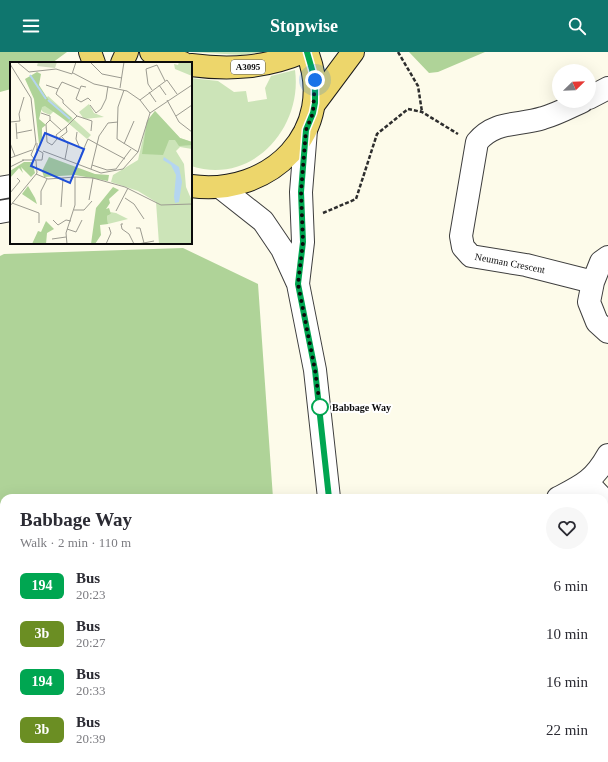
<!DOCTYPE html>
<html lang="en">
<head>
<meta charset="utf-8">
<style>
	:root { --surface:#fff; --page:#f7f7f7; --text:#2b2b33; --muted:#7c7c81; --accent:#0f766e }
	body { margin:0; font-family:Georgia,serif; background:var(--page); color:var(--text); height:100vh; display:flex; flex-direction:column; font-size:15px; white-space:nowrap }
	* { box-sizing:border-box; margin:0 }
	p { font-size:13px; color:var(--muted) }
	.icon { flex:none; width:22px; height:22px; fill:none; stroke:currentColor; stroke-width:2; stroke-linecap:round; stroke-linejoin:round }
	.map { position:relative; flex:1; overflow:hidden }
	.side { position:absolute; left:0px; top:442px; width:608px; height:268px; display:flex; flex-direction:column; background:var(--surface); border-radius:12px 12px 0 0; box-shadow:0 4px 16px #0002 }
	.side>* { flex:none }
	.badge { padding:0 8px; border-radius:6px; font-size:14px; line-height:26px }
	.needle { width:26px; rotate:67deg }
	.controls { position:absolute; left:552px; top:12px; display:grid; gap:8px }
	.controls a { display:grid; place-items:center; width:44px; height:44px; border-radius:50%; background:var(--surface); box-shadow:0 4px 16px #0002; font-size:20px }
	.you { position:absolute; width:20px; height:20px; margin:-10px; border:3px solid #fff; border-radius:50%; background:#1a73e8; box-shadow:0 0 0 6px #1a73e833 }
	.map>.badge { position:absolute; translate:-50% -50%; box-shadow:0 0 0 2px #fff }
	.round { display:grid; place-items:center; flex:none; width:42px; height:42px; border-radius:21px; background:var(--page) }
	.summary { display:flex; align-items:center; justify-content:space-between; height:68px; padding:0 20px }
	h1 { font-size:19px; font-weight:700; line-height:30px }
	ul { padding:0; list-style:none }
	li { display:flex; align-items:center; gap:12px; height:48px; padding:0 20px }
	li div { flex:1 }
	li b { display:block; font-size:15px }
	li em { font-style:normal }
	li .badge { min-width:44px; font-weight:700; text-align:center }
	header { display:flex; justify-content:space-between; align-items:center; height:52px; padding:0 20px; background:var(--accent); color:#fff; font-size:18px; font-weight:700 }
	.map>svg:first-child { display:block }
	.green { fill:#cce4b8 }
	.forest { fill:#afd398 }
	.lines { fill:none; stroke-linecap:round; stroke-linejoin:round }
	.minor-casing { stroke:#3e3e3e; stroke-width:24 }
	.major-casing { stroke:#1c1c1c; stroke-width:24 }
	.path { stroke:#2d2d2d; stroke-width:2.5; stroke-dasharray:4 2; stroke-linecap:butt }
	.minor { stroke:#fff; stroke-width:22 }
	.major { stroke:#edd66b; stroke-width:22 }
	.line-casing { stroke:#fff; stroke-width:9 }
	.line { stroke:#00a651; stroke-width:6 }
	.walk { stroke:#0b0b0b; stroke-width:4; stroke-dasharray:0 7.2 }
	.stop-dot { fill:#fff; stroke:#00a651; stroke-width:2 }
	.labels { text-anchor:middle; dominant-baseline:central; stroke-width:4; stroke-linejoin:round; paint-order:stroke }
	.shield { fill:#fff; stroke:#545454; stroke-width:1 }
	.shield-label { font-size:9px; font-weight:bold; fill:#0b0b0b }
	.street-label { font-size:10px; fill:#0b0b0b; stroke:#fff }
	.stop-label { font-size:10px; font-weight:bold; fill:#0b0b0b; stroke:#fff; text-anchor:start }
	.inset-river { fill:none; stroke:#b4d5f0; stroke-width:2 }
	.inset-road { fill:none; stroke:#9c9b91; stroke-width:1 }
	.view { fill:#1d4ed8; fill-opacity:0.15; stroke:#1d4ed8; stroke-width:2 }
	.inset-edge { fill:none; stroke:#0b0b0b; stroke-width:2 }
</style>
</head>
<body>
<header><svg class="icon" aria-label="menu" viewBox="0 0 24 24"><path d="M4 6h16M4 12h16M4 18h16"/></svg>Stopwise<svg class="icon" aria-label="search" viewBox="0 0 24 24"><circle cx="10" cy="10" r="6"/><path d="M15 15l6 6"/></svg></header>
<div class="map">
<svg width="608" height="710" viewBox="0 0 608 710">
	<rect width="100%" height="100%" fill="#fdfbea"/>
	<path class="green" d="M192,0H264L241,3Z
		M295,18C303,76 252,134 191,114V26L218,29L234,40L246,39L248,50L267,47L265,36L271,24Z"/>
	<path class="forest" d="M0,0H67L52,11H11V37L0,40Z
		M409,0H485L438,20L429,21Z
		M183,196L258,232L273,446H4V477L0,470V204L4,202Z
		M137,706H287L288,710H140Z"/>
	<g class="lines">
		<defs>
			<path id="minor" d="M589,46L608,36
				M583,49C570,55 557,62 543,66C519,74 495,68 477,90L461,184L463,195L471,204L526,213L593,230
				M306,78L301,140L303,190L298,232L315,318L329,446
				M220,135L263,169L282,197L298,232
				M0,136L11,134
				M0,160L11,158
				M608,205L601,210L593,230L589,250L597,270L608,280
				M587,430L602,446
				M558,446C583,433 594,428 608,403
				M0,511L4,518
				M0,585L4,583
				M604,700H608
				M110,706L112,710
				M338,706V710"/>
			<path id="major" d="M90,0L94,11
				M151,0L183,11
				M122,11L127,0
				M191,13C230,18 266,16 303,0
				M315,51L353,0
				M191,134C270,145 338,79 307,0"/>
		</defs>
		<use href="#minor" class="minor-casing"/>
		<use href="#major" class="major-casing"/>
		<path class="path" d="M398,0L418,34L422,60
			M323,161L356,147L377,82L408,57L422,60L458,82"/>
		<use href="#minor" class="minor"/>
		<use href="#major" class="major"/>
	</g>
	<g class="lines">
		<defs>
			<path id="line" d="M307,0L315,28V51L313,61L306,78L301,140L303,190L298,232L315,318L329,446"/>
		</defs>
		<use href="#line" class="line-casing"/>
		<use href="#line" class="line"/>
		<path class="walk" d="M315,28L313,61L306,78L301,140L303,190L298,232L315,318L321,362L320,355"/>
	</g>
	<circle class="stop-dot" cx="320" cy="355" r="8"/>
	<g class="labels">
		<rect class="shield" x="231" y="8" width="34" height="14" rx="3"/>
		<g class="shield-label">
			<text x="248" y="15">A3095</text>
		</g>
		<g class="street-label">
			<text transform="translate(510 211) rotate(11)">Neuman Crescent</text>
		</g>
		<g class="stop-label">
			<text x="332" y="355">Babbage Way</text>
		</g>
	</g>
	<g transform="translate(10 10)">
		<rect width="182" height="182" fill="#fdfbea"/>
		<path d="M169,0H182V14L165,7L164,2L168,3ZM38,34L81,73L77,77L44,49L40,53L33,50L30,46ZM79,42L84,51L94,55L74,57L69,50ZM145,49L170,76L182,80V87L170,85L166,89L174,102L176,125L182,139V182H149L146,140L128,129L101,120L103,113L128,98L137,59ZM100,150L106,151L118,157L98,162L97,154L101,152Z" fill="#cce4b8"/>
		<path d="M27,10L31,12L29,23L38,37L62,56L58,60L35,44L32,45L29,57L36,63L32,66V80L29,82L24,37L15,17ZM145,49L170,76L182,80V83L169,84L165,78H159L153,93L132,92L137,59ZM39,95L85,112L99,113L98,119L65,113L34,115L32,109ZM14,100H22L25,111L21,115L11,105L13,111L9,106L0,116V109ZM18,124L25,136L27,142L12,132ZM103,125L109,128L99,137L100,141L96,147L99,146L101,152L97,154L98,162L90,163L91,173L85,182H81L86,146ZM36,159L44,167L37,171L36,182H22L28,169L31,170Z" fill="#afd398"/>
		<path d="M28,0H47L45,6L27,4Z" fill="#d0dcbe"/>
		<path d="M154,95L169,105L172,120L169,140L165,141L164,135L166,113L161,103L153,98Z" fill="#b4d5f0"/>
		<path class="inset-river" d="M20,13L36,37M38,38L60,57"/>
		<path class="inset-road" d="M7,0L19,10L46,7L62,12L66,0M80,0L92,12L112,16M0,2L21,36L26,81L21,93L26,99M63,11L84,22L117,29L130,38L140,51M36,23L48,27L52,20L69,27M149,23L156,33M76,25L71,24L66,37L71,40L78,36L81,39M110,26L114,0M48,27L46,32L53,38V41L67,54L82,59L81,69M114,28L108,45L107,77L128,90M142,28L138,22L136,7L147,3L155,19M139,30L146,40M130,38L157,18L167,32M157,38L169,60L182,70M80,43L86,51L91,47L96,37L98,24M31,51L40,54V58M166,54L182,43M0,60L10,59L9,52L14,35M6,61L7,77M56,65L57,70L48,77L46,73ZM56,65L67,54M67,70L66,77L69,84M7,71L22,68M52,75L58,82L55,97M47,77L42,83L37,80L36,62L40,58L51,68M0,81L5,94M87,82L115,97M114,82L124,59M33,89L91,111L113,107L128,90L140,51L182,23M71,93L78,77L87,82M0,96L22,88M23,97L27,91V81M12,98H32L33,91L26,87M82,103L97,108L106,107L121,87M0,105L14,98M81,107L89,74L98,61L108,60M26,112L38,117L65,115L83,116L115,125L151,143L182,142M0,131L10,119L7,116M115,136L124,142L134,157M79,138L83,116M2,141L29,151V161M31,143V129L37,117M0,144L27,111L26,99M51,145L53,116M64,148H74L82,139M106,149L118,126M43,158L48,163L56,158L61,159M113,162H111L112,167L119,172L124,182M126,166H130L134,181M57,167L66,170L72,158M42,177L56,175M57,182L56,171L65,143V115M96,182L101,171L99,165M128,182L144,179"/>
		<path class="view" d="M35,71L74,87L60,121L21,104Z"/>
		<rect width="182" height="182" class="inset-edge"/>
	</g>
</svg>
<div class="controls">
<a><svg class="needle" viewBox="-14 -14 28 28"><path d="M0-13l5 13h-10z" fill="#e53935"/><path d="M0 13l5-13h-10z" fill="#7c7c81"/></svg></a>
</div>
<div class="you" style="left:315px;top:28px"></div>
<section class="side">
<div class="summary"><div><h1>Babbage Way</h1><p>Walk · 2 min · 110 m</p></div><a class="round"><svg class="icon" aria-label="heart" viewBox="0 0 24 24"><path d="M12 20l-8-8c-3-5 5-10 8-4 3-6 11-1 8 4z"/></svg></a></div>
<ul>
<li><span class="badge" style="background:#00a651;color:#fff">194</span><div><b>Bus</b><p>20:23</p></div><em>6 min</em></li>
<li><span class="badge" style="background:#6b8e23;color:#fff">3b</span><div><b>Bus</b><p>20:27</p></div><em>10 min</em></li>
<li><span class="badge" style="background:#00a651;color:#fff">194</span><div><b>Bus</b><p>20:33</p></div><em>16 min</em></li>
<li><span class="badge" style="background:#6b8e23;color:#fff">3b</span><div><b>Bus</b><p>20:39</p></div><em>22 min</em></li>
</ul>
</section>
</div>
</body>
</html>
